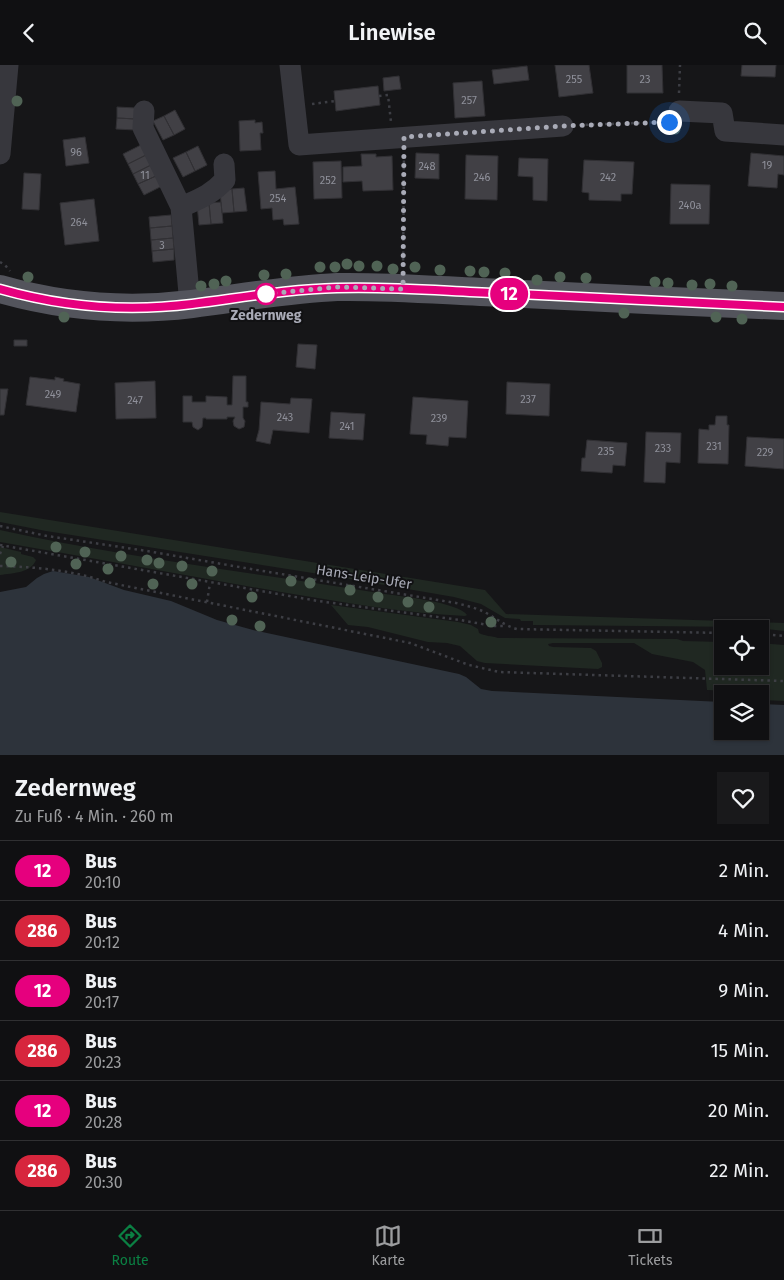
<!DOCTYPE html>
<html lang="de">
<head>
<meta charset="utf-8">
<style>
	:root { --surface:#101012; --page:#19191b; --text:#f1f3f6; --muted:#9c9d9f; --line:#303032; --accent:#0b8043 }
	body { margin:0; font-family:"Fira Sans",sans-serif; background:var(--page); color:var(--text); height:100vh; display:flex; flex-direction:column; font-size:19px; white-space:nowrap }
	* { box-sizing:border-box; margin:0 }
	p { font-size:16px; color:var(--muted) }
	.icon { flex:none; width:28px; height:28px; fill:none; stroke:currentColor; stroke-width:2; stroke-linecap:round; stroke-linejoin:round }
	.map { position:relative; height:690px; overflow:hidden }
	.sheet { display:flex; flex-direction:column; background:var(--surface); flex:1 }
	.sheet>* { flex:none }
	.badge { padding:0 10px; border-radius:16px; font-size:18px; line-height:32px }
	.fabs { position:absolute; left:714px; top:555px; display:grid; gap:10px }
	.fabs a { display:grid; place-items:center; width:55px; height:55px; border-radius:0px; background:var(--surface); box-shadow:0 1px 4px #0004,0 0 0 1px var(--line); font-size:25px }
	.you { position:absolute; width:25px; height:25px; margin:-12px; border:4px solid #fff; border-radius:50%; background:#1a73e8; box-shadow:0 0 0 8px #1a73e833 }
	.map>.badge { position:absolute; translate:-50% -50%; box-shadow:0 0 0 2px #fff }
	.round { display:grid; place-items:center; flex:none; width:52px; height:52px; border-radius:0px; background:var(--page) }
	.summary { display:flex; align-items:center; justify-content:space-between; height:85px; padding:0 15px }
	h1 { font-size:24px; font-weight:600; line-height:38px }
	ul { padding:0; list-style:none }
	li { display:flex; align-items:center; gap:15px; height:60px; padding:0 15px; border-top:1px solid var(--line) }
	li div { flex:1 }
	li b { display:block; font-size:19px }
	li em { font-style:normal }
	li .badge { min-width:55px; font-weight:700; text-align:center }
	header { display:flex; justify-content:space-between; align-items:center; height:65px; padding:0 15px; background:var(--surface); font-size:22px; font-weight:600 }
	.dock { display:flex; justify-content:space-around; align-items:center; height:70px; border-top:1px solid var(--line); background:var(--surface); font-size:14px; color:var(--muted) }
	.dock a { display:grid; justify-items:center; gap:2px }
	.dock .current { color:var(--accent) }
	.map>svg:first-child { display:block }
	.green { fill:#202822 }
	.water { fill:#2d333b }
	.building { fill:#414045; stroke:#313034 }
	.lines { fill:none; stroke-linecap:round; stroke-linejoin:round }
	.path { stroke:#3d3e44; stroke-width:2.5; stroke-dasharray:2.5 4; stroke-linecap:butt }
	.minor { stroke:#37373d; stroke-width:21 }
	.major { stroke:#53545c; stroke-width:28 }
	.tree { fill:#506355 }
	.line-casing { stroke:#fff; stroke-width:11 }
	.line { stroke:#e6007e; stroke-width:8 }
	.walk { stroke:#a9abb7; stroke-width:5; stroke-dasharray:0 9 }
	.stop-dot { fill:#fff; stroke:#e6007e; stroke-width:2.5 }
	.labels { text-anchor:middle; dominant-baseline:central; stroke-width:4; stroke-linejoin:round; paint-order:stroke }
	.number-label { font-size:11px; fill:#8f909a }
	.stop-label { font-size:14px; font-weight:bold; fill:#a9abb7; stroke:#111113 }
	.street-label { font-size:14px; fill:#a9abb7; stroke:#111113 }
</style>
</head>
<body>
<header><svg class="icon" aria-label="back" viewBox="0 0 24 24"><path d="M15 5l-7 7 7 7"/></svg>Linewise<svg class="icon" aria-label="search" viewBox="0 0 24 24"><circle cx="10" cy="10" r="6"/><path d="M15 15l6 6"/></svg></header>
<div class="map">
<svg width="784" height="690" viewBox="0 0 784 690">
	<rect width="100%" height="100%" fill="#161618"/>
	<path class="green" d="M0,447L485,525L506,549L784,558V566L750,562L533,560V556H521L520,554L505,553L481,539L454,532L338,512L46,466L0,457Z
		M0,465C127,493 256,508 385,529C401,531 460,538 467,550L465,551C403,548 342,537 281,527C187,511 94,493 0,477Z
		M0,482L21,487V489L33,492L36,495C31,508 13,508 0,510Z
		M331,540L458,557L471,560L478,564L479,568C484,571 492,571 498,573L677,574L683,576L722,577V601H760V578L784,580V636L760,635V629H756L755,627L707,625L705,605L693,597L652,589L634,578H553L548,579L549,581L553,582L591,583L596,586L602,598V602L598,604L485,598L477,596L460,581L447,578L428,577L368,562L348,560Z"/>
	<path class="water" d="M53,506L89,512L124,525L171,536L217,555L253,565L459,609L466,612L481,624L492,626L722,637V666H760V639L784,640V690H0V527L26,522L37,513L44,509Z"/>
	<path class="building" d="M555,0H589L593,28L559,32Z
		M627,0H662L663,28H627Z
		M742,0H776L775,12L741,11Z
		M527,1L529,15L494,19L492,5Z
		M399,11L401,24L384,26L383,13Z
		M482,16L485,51L455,53L453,18Z
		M378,21L380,40L336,46L334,26Z
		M117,42L136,43V54L117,53Z
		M175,45L185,64L174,70L164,51Z
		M164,51L174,70L163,75L153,56Z
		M117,53L136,54L135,65L116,64Z
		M255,55V58L262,57L263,68H260L261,85L240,86L239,56Z
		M85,72L89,98L66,101L63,75Z
		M141,80L146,90L128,99L123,89Z
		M198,81L207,100L195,106L186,87Z
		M186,87L195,106L183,112L173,93Z
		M416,88L439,89V114L415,113Z
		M751,88L784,91V110L778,109L777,123L748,121Z
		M361,89H376V92L392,91L393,125L363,126L362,116L343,117V102L362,101Z
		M146,90L151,100L133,109L128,99Z
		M466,90L498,91L497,135L465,134Z
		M519,93L548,94L547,136L533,135V112L518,111Z
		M584,95L634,97L632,129H621V136L589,135V128L582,127Z
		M341,96L342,133L314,134L313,97Z
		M151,100L156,111L138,119L133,109Z
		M275,106L276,124L295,122L299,159L284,160L283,154L273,155L272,143L261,144L258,107Z
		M24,108L41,109L39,145L22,144Z
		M156,111L162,121L144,130L138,119Z
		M671,119L710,120L709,159H670Z
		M244,123L247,146L234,147L232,124Z
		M232,124L234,147L222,148L220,126Z
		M94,134L99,176L65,180L60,138Z
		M221,137L223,158L211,159L209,138Z
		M209,138L211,159L199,160L197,139Z
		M171,150L172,161L150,163L149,152Z
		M172,161L173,173L151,175L150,163Z
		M173,173L174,184L152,186L151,175Z
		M174,184V195L153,197L152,186Z
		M14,275H27V281H14Z
		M298,279L317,280L315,304L296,302Z
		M233,311H246V337H248V342H243V353L245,356L244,362L239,364L234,361L233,356L235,352H227V354H206V353H203L202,362L198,365L193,362L192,357H183V331H192V337H206V331L227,332V340H232Z
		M30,312L55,315V312L64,314L63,316L80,319L76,347L26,340Z
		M155,316L156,353L116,354L115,318Z
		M507,317L550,319L549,351L506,349Z
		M0,324H8L4,350H0Z
		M413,332L468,336L466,373L449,372L448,381L426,379L427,370L410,369Z
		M291,333L312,334L309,368L273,365L270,379L256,376L259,365L261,337L290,339Z
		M331,347L365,349L363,375L329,373Z
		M716,351H727V360H729L728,399L698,398L699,364L709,365V360H715Z
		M646,367L681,368L680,398L666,397L665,418L644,417Z
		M747,372L784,374V404L745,401Z
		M587,375L627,378L625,401L613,400L612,408L581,406L582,393H585Z"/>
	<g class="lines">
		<path class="path" d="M679,28L680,0
			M379,31L388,30L391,57
			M312,39L335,36
			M579,60L666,57
			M0,197L5,200L10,206
			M403,202L404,90
			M0,461L47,471L147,486L245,503L456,538C467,541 478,543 488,549C498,555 506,561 517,564L722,568
			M0,480L318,536L460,555L493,561H506
			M0,489L3,481
			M0,501C36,502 72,505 106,517L410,578L469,600L499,607L784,616
			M207,537L210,518
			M760,569L784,571"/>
		<path class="minor" d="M290,0L299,80L563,61
			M144,46L143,63L181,142L190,239
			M679,46L722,48L725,66L784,70
			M0,89L8,0
			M181,142C199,134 211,130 225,115L224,99"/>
		<path class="major" d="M0,224C63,242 127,247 192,239C240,233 289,224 337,222C393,221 448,226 503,228C597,233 690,237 784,241"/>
	</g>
	<g class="tree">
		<circle cx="17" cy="36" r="5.5"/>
		<circle cx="675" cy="64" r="5.5"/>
		<circle cx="347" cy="199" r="5.5"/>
		<circle cx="359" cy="201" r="5.5"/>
		<circle cx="377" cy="201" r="5.5"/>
		<circle cx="320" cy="202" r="5.5"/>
		<circle cx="335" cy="202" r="5.5"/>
		<circle cx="415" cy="202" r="5.5"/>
		<circle cx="393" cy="204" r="5.5"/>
		<circle cx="440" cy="205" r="5.5"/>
		<circle cx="470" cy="206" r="5.5"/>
		<circle cx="484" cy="207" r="5.5"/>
		<circle cx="505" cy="208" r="5.5"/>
		<circle cx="286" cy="209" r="5.5"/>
		<circle cx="264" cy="210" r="5.5"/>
		<circle cx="28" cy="212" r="5.5"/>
		<circle cx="560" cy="212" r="5.5"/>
		<circle cx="586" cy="213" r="5.5"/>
		<circle cx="537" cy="215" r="5.5"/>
		<circle cx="226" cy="216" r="5.5"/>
		<circle cx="655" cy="217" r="5.5"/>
		<circle cx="668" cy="218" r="5.5"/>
		<circle cx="214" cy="219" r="5.5"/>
		<circle cx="710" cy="219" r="5.5"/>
		<circle cx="692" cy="220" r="5.5"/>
		<circle cx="201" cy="221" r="5.5"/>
		<circle cx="732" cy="221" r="5.5"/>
		<circle cx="624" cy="248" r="5.5"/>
		<circle cx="64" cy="252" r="5.5"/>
		<circle cx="716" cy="252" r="5.5"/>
		<circle cx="742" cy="254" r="5.5"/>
		<circle cx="56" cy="482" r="5.5"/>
		<circle cx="85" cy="487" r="5.5"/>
		<circle cx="121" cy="491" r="5.5"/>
		<circle cx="147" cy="495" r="5.5"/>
		<circle cx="11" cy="497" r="5.5"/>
		<circle cx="159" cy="498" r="5.5"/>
		<circle cx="76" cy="499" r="5.5"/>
		<circle cx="182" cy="501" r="5.5"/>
		<circle cx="108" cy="504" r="5.5"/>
		<circle cx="212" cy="506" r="5.5"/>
		<circle cx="291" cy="516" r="5.5"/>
		<circle cx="310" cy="518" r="5.5"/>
		<circle cx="153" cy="519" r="5.5"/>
		<circle cx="192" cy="519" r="5.5"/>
		<circle cx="350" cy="525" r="5.5"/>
		<circle cx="252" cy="532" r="5.5"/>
		<circle cx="378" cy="532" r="5.5"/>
		<circle cx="408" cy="537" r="5.5"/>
		<circle cx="429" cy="542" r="5.5"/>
		<circle cx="232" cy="555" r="5.5"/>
		<circle cx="491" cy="557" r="5.5"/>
		<circle cx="260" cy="561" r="5.5"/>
	</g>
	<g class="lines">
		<defs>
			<path id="line" d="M0,224C63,242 127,247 192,239C240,233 289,224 337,223C390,221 443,226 496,228C592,232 688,237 784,242"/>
		</defs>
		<use href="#line" class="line-casing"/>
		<use href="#line" class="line"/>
		<path class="walk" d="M266,229L337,222L403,224L404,72L563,61L669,57"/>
	</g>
	<circle class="stop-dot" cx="266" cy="229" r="10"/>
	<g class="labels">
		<g class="number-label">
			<text x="574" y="14">255</text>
			<text x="645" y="14">23</text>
			<text x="469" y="35">257</text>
			<text x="76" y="87">96</text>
			<text x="767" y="100">19</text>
			<text x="427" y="101">248</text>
			<text x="145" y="110">11</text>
			<text x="482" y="112">246</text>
			<text x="608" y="112">242</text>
			<text x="328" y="115">252</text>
			<text x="278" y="133">254</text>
			<text x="690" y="140">240a</text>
			<text x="79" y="157">264</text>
			<text x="162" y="180">3</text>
			<text x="53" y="329">249</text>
			<text x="528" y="334">237</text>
			<text x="135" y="335">247</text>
			<text x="285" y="352">243</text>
			<text x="439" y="353">239</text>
			<text x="347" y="361">241</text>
			<text x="714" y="381">231</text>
			<text x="663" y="383">233</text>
			<text x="606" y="386">235</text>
			<text x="765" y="387">229</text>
		</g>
		<g class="stop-label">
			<text x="266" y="250">Zedernweg</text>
		</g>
		<g class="street-label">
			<text transform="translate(364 512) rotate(9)">Hans-Leip-Ufer</text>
		</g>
	</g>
</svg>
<div class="fabs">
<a><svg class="icon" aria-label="locate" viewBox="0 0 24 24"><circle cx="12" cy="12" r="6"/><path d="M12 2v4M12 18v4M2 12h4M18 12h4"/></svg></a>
<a><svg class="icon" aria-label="layers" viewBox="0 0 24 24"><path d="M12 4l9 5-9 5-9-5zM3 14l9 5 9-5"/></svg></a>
</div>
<div class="you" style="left:669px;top:57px"></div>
<b class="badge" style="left:509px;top:229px;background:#e6007e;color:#fff">12</b>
</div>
<section class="sheet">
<div class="summary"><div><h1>Zedernweg</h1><p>Zu Fuß · 4 Min. · 260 m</p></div><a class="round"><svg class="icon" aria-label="heart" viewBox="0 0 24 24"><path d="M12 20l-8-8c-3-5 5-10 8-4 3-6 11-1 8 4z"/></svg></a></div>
<ul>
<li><span class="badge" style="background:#e6007e;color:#fff">12</span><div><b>Bus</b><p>20:10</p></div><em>2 Min.</em></li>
<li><span class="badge" style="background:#d7263d;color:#fff">286</span><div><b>Bus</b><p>20:12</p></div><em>4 Min.</em></li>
<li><span class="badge" style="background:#e6007e;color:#fff">12</span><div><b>Bus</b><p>20:17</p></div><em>9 Min.</em></li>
<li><span class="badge" style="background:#d7263d;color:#fff">286</span><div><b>Bus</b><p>20:23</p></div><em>15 Min.</em></li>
<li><span class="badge" style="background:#e6007e;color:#fff">12</span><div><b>Bus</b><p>20:28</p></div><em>20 Min.</em></li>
<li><span class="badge" style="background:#d7263d;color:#fff">286</span><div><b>Bus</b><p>20:30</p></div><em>22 Min.</em></li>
</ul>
</section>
<nav class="dock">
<a class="current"><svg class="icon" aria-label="directions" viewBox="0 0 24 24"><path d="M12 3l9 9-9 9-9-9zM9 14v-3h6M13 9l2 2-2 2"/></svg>Route</a>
<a><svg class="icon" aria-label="map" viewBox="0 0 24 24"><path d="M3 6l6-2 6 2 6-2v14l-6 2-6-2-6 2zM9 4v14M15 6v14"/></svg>Karte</a>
<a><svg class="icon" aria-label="tickets" viewBox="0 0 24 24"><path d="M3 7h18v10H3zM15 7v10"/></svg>Tickets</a>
</nav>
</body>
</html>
